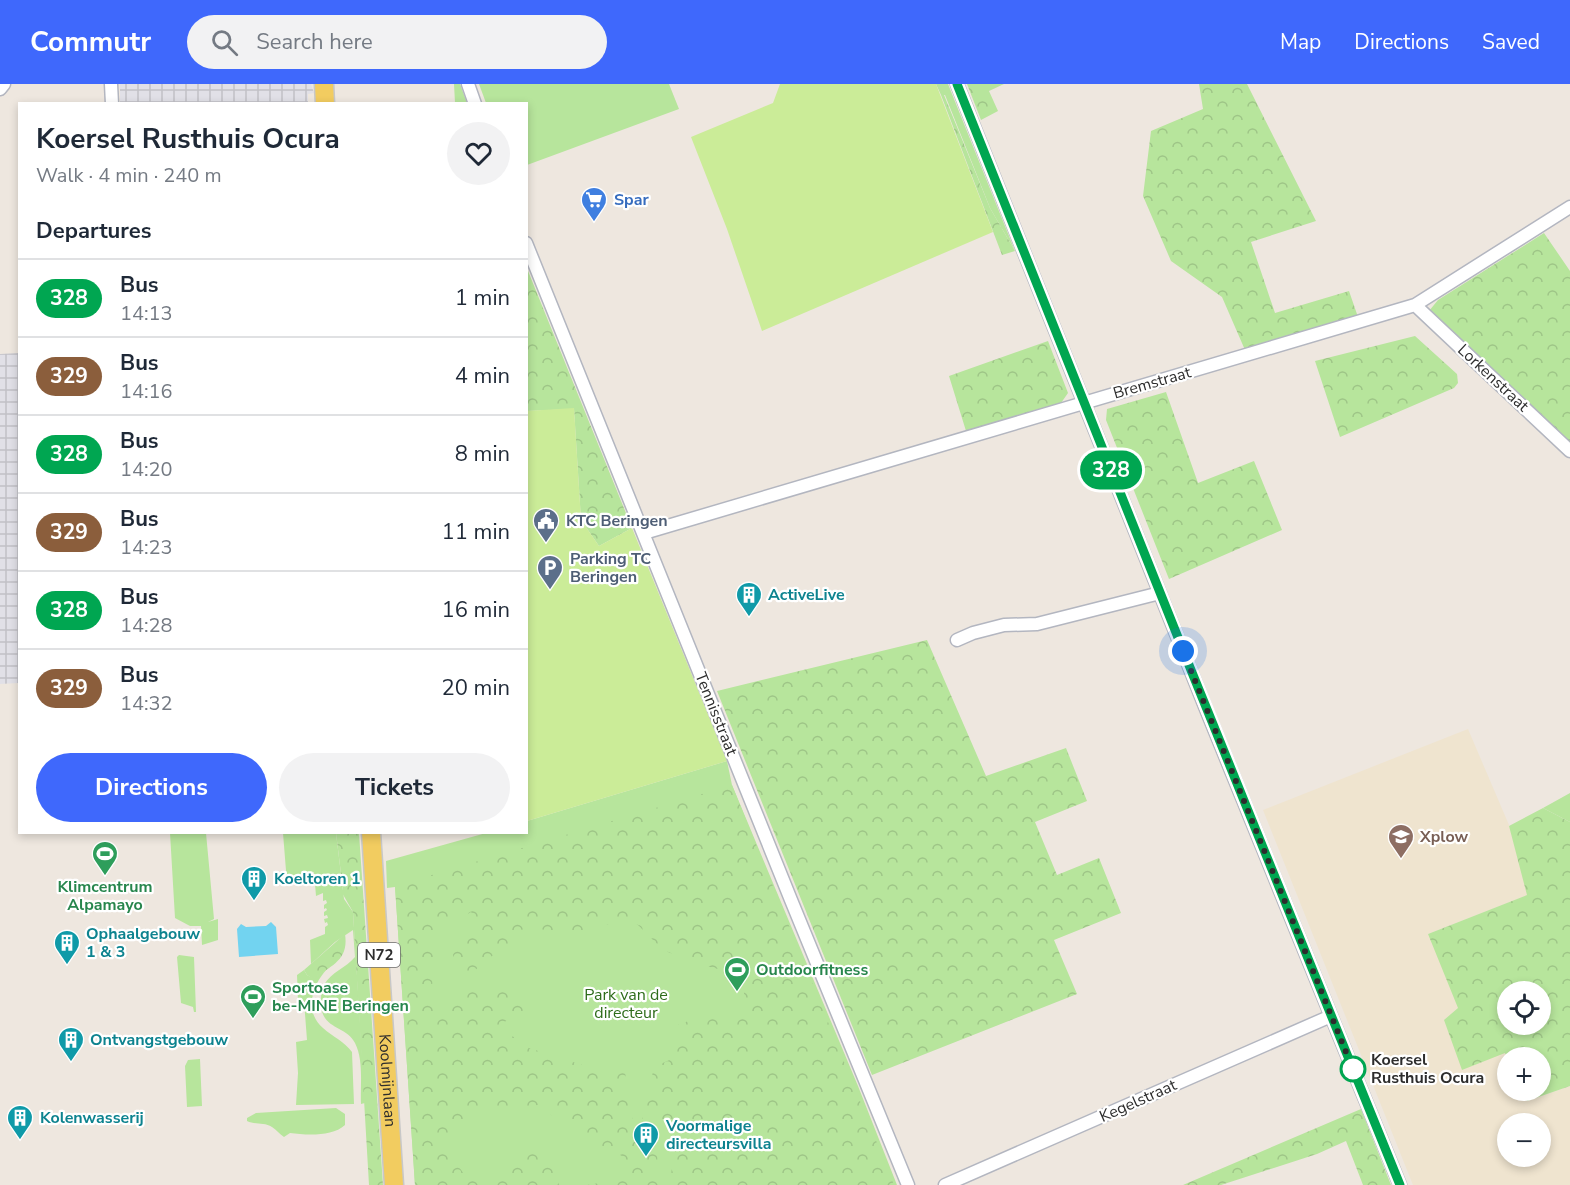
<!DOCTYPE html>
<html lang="en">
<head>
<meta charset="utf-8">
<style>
	:root { --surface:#fff; --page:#f2f2f3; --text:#1f2937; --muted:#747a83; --line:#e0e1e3; --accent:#3f68fc }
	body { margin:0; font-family:"Nunito Sans",sans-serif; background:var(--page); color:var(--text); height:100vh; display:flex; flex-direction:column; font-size:22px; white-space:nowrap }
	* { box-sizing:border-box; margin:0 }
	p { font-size:20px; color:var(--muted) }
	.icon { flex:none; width:33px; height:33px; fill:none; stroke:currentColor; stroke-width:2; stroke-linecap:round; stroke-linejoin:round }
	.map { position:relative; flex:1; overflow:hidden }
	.details { position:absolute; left:18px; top:18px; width:510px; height:732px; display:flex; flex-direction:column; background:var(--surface); border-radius:0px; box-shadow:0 3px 9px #0003 }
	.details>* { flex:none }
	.badge { padding:0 12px; border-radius:20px; font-size:21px; line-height:39px }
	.tools { position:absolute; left:1497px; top:897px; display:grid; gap:12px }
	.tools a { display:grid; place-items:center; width:54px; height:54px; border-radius:50%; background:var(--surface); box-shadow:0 3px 9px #0003; font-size:30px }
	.you { position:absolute; width:30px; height:30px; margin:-15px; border:4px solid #fff; border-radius:50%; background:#1a73e8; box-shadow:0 0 0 9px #1a73e833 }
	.map>.badge { position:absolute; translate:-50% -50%; box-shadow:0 0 0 3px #fff }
	h2 { padding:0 18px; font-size:22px; line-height:54px }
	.round { display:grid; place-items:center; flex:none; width:63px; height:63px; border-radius:32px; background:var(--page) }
	.headline { display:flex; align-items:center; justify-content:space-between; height:102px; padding:0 18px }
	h1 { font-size:28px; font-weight:700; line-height:45px }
	.button { display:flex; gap:12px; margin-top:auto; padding:12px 18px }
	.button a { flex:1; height:69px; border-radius:36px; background:var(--accent); color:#fff; font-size:24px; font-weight:700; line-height:69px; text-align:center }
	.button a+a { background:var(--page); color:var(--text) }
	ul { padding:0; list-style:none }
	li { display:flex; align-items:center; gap:18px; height:78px; padding:0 18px; border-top:2px solid var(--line) }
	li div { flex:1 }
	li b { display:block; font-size:22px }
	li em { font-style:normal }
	li .badge { min-width:66px; font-weight:700; text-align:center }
	header { display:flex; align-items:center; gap:36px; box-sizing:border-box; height:84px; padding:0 30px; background:var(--accent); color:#fff }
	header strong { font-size:28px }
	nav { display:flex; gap:33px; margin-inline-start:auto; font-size:21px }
	.search { width:420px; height:54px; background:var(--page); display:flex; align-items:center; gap:15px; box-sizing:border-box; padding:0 21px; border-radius:33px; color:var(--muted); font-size:22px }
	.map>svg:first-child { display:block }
	.industrial { fill:url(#industrial-grid) }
	.education { fill:#efe4cf; fill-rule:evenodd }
	.grass { fill:#b7e59c }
	.forest { fill:url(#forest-crowns); fill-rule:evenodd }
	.pitch { fill:#cbec98 }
	.water { fill:#72d3f0 }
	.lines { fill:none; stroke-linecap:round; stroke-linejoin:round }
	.street-casing { stroke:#b3b6c0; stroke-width:15 }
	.primary-casing { stroke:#c8c8c8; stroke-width:21 }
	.street { stroke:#fff; stroke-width:12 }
	.primary { stroke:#f2cc60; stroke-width:18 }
	.line-casing { stroke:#fff; stroke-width:14 }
	.line { stroke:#00a651; stroke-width:9 }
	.walk { stroke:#2d2d2d; stroke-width:6; stroke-dasharray:0 10.8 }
	.stop-dot { fill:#fff; stroke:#00a651; stroke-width:3 }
	.labels { text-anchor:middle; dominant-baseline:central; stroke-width:4.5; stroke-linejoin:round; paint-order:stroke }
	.shield { fill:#fff; stroke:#6c6c6c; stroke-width:1.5 }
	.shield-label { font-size:15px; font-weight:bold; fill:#2d2d2d }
	.shop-label { font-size:16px; font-weight:bold; fill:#366cbe; stroke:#fff; text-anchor:start }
	.street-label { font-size:16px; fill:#2d2d2d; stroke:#fff }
	.service-label { font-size:16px; font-weight:bold; fill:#4e5e75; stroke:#fff; text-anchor:start }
	.culture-label { font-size:16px; font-weight:bold; fill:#0d838f; stroke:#fff; text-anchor:start }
	.education-label { font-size:16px; font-weight:bold; fill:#785e54; stroke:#fff; text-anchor:start }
	.leisure-label { font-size:16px; font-weight:bold; fill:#27864d; stroke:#fff; text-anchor:start }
	.park-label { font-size:16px; fill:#2e6c1a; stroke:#fff }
	.stop-label { font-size:16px; font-weight:bold; fill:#2d2d2d; stroke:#fff; text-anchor:start }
</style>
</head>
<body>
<header>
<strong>Commutr</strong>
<div class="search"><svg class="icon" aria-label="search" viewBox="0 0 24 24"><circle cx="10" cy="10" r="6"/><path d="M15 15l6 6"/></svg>Search here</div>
<nav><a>Map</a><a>Directions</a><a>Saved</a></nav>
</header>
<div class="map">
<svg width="1570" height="1101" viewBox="0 0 1570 1101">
	<defs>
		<pattern id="industrial-grid" width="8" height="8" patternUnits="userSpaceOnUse" patternTransform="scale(1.5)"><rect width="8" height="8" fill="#e1e0e7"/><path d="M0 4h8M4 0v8" fill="none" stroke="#c1c0c6"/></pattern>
		<pattern id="forest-crowns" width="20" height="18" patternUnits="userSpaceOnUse" patternTransform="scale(1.5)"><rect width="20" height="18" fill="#b7e59c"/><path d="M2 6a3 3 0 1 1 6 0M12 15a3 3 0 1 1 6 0" fill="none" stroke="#9ec587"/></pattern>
	</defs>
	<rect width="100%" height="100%" fill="#eee7df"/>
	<path class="industrial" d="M120,0H311L314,9L308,10V19L120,20Z
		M19,269V599L0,600V270Z"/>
	<path class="education" d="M1468,645L1509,741L1528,811L1428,850L1505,969L1507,974L1508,1006L1522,1007L1527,1017L1570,1002V1101H1413L1263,726ZM1508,1040H1540V1072H1508Z"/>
	<path class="grass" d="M454,0H460L467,19H455Z
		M479,0H669L679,25L527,81L526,20L486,19Z
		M936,0H948L1015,167L990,124L945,11H941Z
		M727,677L732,701L858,1002L897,1101H415L395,803L387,804L386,777L486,749L526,748L527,737Z
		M1570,709V738L1543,724Z
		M170,749H206L214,835L208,838L218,835V856L202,861L201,842H190L175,834Z
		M283,749H336L344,815L353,828L365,1019L361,1020C360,1001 364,977 355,959C346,941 321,946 321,919C321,913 321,906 324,901C331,888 346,884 355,873L353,846L335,858L311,880L310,856L325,850V843L328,841L327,838L325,839L324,835L328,834L327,831L324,832V828L327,826L326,824L324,825V821L327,819L326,816L323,817V809L316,812L314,788L287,799Z
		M179,871L194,873L196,928H194L193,923L181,919L177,873Z
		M327,885C312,901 304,928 323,944C333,953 344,957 352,968L354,1020L296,1021L298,989L296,958L307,956L304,917H298L297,891L304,886L307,891L313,894Z
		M200,975L202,1022L187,1023L185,982L188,976Z
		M336,1024L345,1030V1041C332,1053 306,1051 290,1049L284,1053C279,1050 277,1046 272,1043C264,1038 255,1041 247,1037V1034L256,1029Z"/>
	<path class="forest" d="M967,0H1004L989,7L998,27L981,36Z
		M1199,0H1247L1316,137L1251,158L1275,229L1349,207L1358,233L1245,266L1222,213L1171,177L1143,112L1151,47L1203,25Z
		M941,11H944L990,124L1015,167L1002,171Z
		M1544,149L1570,187V362L1429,227L1438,216Z
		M526,182L632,444L599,462L581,436L574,325L527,327Z
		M1415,252L1457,290L1458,299L1454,304L1340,353L1315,277Z
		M1048,257L1068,309L1061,319L966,347L949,292Z
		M1166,308L1198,399L1254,377L1282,446L1169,495L1106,336L1107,325Z
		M927,556L986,692L1066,664L1087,717L1035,738L1057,791L1099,774L1121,829L1054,856L1077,910L872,991L717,607Z
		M732,701L894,1101H670L673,1073L671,1047L657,1056L658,1101H587L629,1094L622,1072L570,1045L538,1021L490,1027L446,1051L443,1063L465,1091L489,1100L524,1070L549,1061L559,1101H415L395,802ZM471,828L479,837L475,849L460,848L453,871L464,898L486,875L510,863L512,846L539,845L574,850L598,841H638L663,866L698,880L742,891L746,927L707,930L675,942L676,973L654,983L641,1041L633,1039L625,988L598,986L529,964L498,942L532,921L517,915L514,903L499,901L463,907L443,926L432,911L434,850Z
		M1543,724L1570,738V1002L1527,1017L1522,1007L1540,1006V974H1507L1505,969L1462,986L1444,936L1458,924L1428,850L1527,811L1509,742ZM1508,908H1540V940H1508Z
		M336,749H359L383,1101H369L353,828L341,807L343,806Z
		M345,850C349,876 332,881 313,895L307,891L304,886Z
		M1361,1025L1391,1101H1363L1346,1057L1317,1070L1221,1101H1183Z"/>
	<path class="pitch" d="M780,0H936L993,148L762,247L727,145L691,53L773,19Z
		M574,324L581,436L599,462L632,444L727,677L527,737V327Z"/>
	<path class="water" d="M271,838L276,843L278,870L239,873L237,845L241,840L246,843L266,842Z"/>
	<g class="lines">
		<defs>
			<path id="street" d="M111,0L112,20
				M468,0L475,20
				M957,0L1206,625L1400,1101
				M0,5L4,0
				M526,159L791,816L908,1101
				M1415,221L1570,367
				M644,449L1415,221L1570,123
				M957,556L973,549L1004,541L1037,540L1160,509
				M945,1101L1331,932"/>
			<g id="primary">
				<path d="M324,0L325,20"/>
				<path id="s1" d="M371,748L394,1101"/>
			</g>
		</defs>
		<use href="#street" class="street-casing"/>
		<use href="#primary" class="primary-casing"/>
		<use href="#street" class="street"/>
		<use href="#primary" class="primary"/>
	</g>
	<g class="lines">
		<defs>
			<path id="line" d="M957,0L1191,586L1400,1101"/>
		</defs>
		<use href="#line" class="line-casing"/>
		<use href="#line" class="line"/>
		<path class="walk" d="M1183,567L1357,995L1353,985"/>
	</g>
	<defs>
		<symbol id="supermarket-pin" viewBox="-11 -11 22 30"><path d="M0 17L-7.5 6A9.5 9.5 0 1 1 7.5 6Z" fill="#3f7fe0" stroke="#fff"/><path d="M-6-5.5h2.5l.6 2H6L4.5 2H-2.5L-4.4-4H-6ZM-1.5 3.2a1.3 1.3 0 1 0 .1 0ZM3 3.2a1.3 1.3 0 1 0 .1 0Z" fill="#fff"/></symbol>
		<symbol id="civic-pin" viewBox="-11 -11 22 30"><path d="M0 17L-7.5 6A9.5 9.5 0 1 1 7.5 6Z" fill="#5c6f8a" stroke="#fff"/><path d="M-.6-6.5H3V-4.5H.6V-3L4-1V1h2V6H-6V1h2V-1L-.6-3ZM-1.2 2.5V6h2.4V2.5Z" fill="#fff"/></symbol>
		<symbol id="parking-pin" viewBox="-11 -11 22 30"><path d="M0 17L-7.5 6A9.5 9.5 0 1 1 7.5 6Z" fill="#5c6f8a" stroke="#fff"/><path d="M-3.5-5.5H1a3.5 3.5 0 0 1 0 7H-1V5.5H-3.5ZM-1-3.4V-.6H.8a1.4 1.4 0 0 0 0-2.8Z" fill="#fff"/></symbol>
		<symbol id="building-pin" viewBox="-11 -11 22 30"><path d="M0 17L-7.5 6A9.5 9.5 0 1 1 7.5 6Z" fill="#0f9aa8" stroke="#fff"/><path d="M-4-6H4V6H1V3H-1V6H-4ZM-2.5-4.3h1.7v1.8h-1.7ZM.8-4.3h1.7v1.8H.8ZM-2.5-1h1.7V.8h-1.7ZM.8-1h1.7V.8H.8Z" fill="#fff"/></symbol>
		<symbol id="school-pin" viewBox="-11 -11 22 30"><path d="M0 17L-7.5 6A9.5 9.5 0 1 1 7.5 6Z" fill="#8d6e63" stroke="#fff"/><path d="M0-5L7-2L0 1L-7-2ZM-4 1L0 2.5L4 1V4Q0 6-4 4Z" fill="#fff"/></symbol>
		<symbol id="stadium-pin" viewBox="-11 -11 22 30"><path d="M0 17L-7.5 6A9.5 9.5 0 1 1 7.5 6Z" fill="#2e9e5b" stroke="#fff"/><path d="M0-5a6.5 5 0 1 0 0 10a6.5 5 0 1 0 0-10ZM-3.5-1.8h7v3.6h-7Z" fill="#fff"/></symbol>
	</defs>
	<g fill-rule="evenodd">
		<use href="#supermarket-pin" x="579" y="101" width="30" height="40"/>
		<use href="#civic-pin" x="531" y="422" width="30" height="40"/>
		<use href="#parking-pin" x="535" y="469" width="30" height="40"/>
		<use href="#building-pin" x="734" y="496" width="30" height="40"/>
		<use href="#school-pin" x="1386" y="738" width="30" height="40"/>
		<use href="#stadium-pin" x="90" y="755" width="30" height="40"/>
		<use href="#building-pin" x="239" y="780" width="30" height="40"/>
		<use href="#building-pin" x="52" y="844" width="30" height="40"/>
		<use href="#stadium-pin" x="722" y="871" width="30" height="40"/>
		<use href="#stadium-pin" x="238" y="898" width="30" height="40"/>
		<use href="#building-pin" x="56" y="941" width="30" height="40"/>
		<use href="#building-pin" x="5" y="1019" width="30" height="40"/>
		<use href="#building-pin" x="631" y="1036" width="30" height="40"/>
	</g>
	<circle class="stop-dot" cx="1353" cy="985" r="12"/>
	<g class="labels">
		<rect class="shield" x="358" y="859" width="42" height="24" rx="4.5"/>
		<g class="shield-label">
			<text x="379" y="871">N72</text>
		</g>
		<g class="shop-label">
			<text x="614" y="116">Spar</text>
		</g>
		<g class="street-label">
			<text transform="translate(1493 294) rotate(43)">Lorkenstraat</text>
			<text transform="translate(1152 299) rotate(-16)">Bremstraat</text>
			<text transform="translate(716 630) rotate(68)">Tennisstraat</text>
			<text stroke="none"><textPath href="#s1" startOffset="249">Koolmijnlaan</textPath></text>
			<text transform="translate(1138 1017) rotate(-24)">Kegelstraat</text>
		</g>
		<g class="service-label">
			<text x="566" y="437">KTC Beringen</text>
			<text x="570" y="475">Parking TC<tspan x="570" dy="18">Beringen</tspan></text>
		</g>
		<g class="culture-label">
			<text x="768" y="511">ActiveLive</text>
			<text x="274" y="795">Koeltoren 1</text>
			<text x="86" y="850">Ophaalgebouw<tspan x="86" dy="18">1 &amp; 3</tspan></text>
			<text x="90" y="956">Ontvangstgebouw</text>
			<text x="40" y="1034">Kolenwasserij</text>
			<text x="666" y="1042">Voormalige<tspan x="666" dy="18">directeursvilla</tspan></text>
		</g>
		<g class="education-label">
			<text x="1420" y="753">Xplow</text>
		</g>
		<g class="leisure-label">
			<text x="105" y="803" text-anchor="middle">Klimcentrum<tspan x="105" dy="18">Alpamayo</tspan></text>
			<text x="756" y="886">Outdoorfitness</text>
			<text x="272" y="904">Sportoase<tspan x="272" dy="18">be-MINE Beringen</tspan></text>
		</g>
		<g class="park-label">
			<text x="626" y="911">Park van de<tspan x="626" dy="18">directeur</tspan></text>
		</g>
		<g class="stop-label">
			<text x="1371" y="976">Koersel<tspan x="1371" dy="18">Rusthuis Ocura</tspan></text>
		</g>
	</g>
</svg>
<div class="tools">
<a><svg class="icon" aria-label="locate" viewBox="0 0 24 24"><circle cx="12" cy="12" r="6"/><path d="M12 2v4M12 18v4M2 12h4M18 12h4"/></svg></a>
<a>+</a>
<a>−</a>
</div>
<div class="you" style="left:1183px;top:567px"></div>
<b class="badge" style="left:1111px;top:386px;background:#00a651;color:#fff">328</b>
<section class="details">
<div class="headline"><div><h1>Koersel Rusthuis Ocura</h1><p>Walk · 4 min · 240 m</p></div><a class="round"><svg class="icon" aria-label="heart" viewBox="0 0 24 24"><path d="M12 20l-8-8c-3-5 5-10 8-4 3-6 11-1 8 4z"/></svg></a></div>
<h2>Departures</h2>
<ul>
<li><span class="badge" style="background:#00a651;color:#fff">328</span><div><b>Bus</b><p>14:13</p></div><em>1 min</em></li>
<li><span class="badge" style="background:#8b5e3c;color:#fff">329</span><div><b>Bus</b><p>14:16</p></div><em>4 min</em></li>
<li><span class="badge" style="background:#00a651;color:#fff">328</span><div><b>Bus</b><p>14:20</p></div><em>8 min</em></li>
<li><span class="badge" style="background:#8b5e3c;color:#fff">329</span><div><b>Bus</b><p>14:23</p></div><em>11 min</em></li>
<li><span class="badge" style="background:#00a651;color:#fff">328</span><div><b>Bus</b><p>14:28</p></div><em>16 min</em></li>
<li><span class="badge" style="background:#8b5e3c;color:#fff">329</span><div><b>Bus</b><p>14:32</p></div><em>20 min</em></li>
</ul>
<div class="button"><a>Directions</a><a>Tickets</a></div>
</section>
</div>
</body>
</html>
